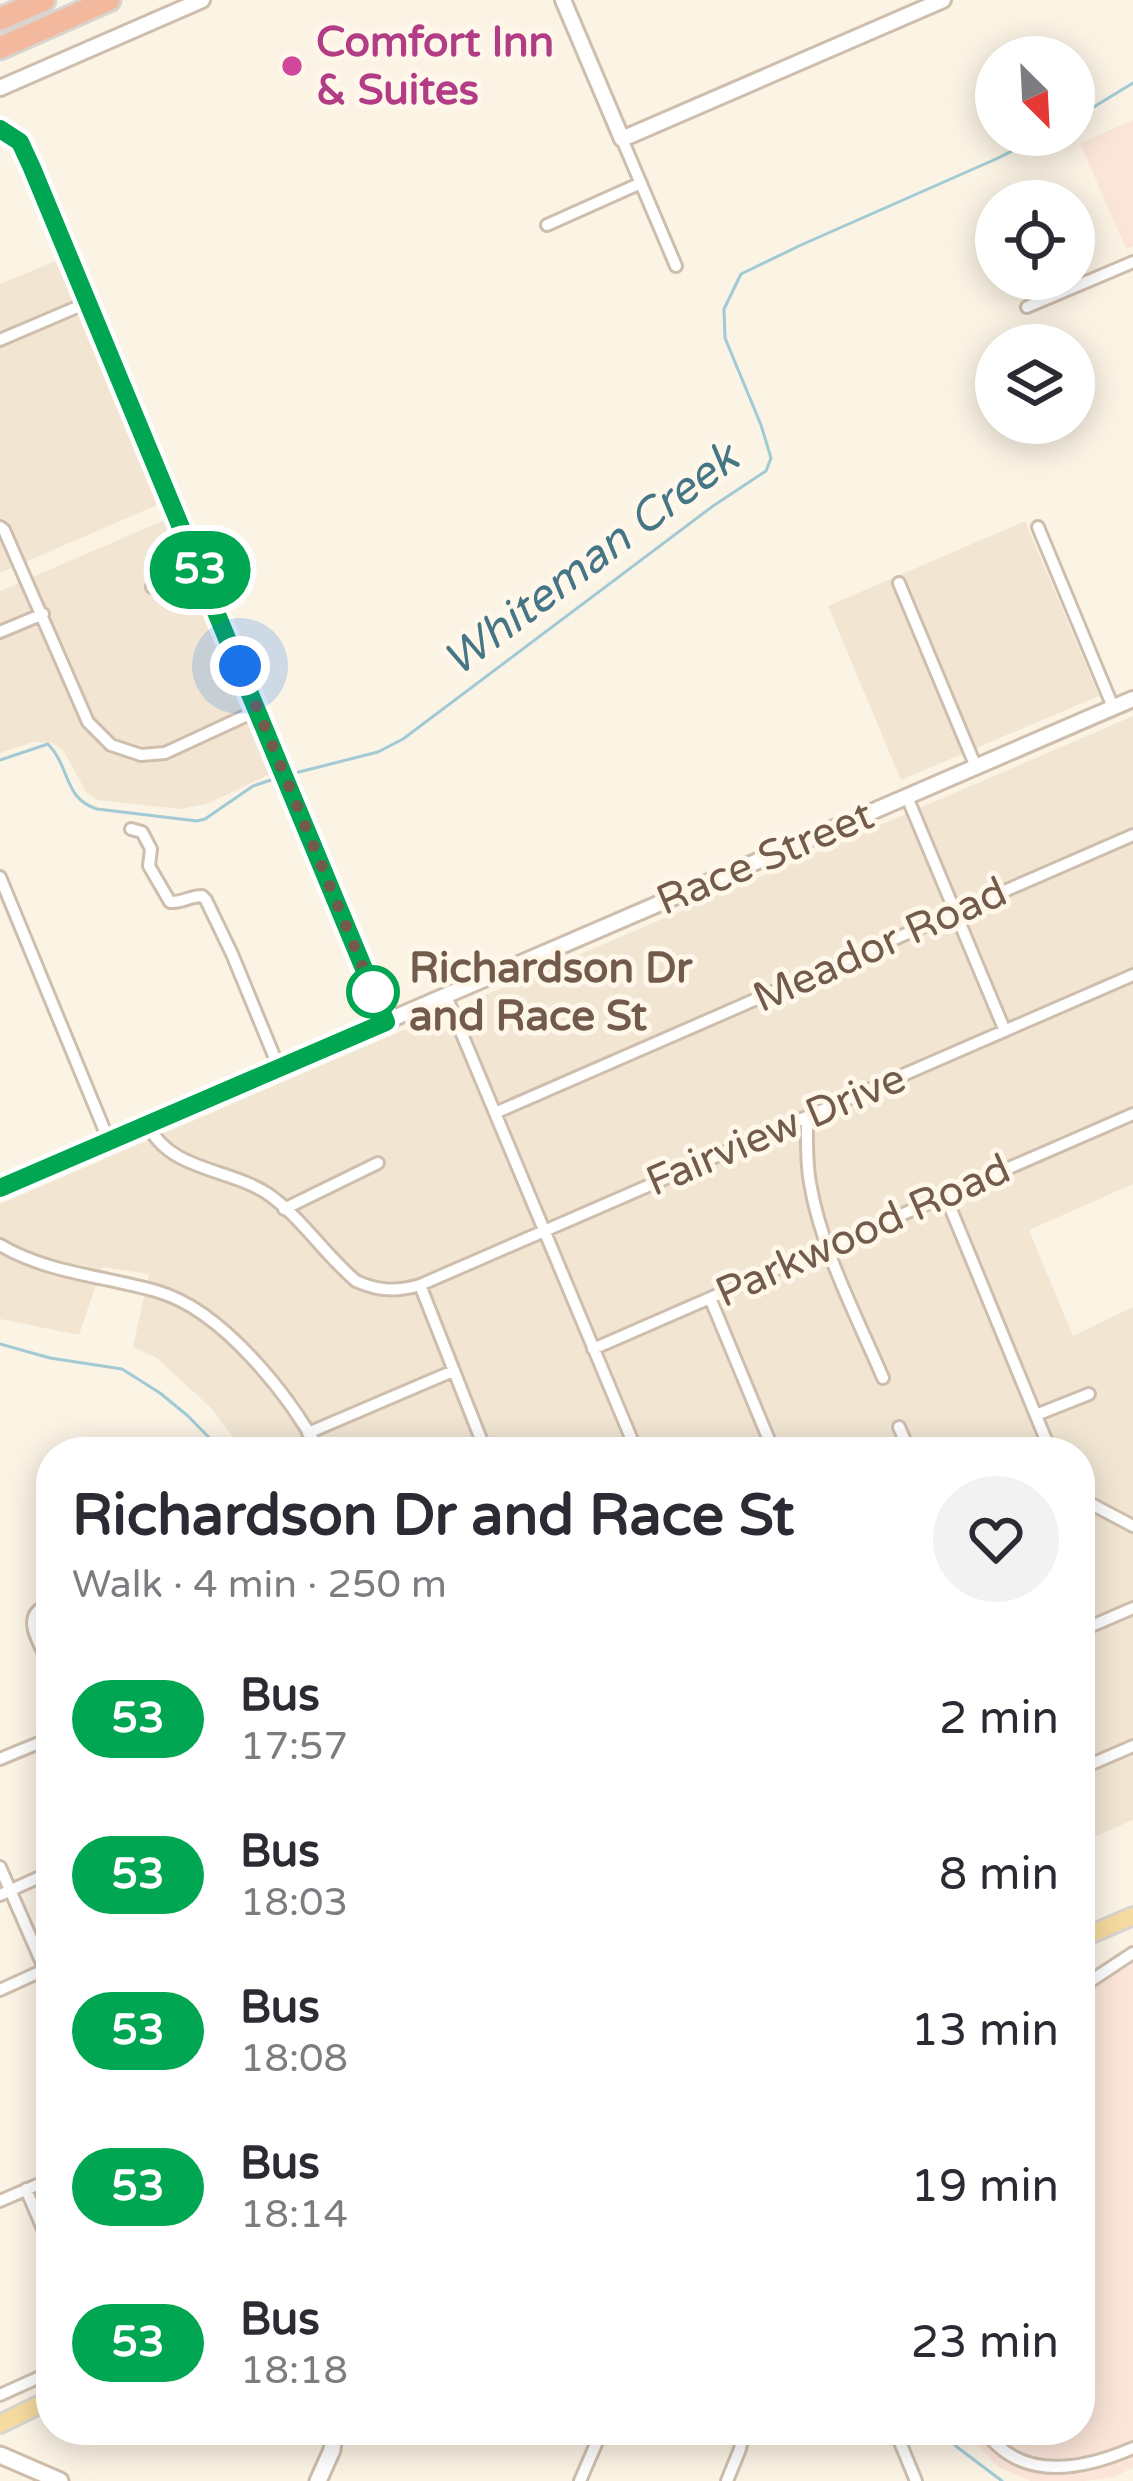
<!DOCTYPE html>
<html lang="en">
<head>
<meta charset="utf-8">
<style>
	:root { --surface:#fff; --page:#f2f2f3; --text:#2b2b33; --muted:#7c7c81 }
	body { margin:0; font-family:"Varela Round",sans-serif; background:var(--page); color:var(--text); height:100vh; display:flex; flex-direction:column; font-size:45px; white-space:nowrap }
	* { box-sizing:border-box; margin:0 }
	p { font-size:39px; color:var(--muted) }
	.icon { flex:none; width:66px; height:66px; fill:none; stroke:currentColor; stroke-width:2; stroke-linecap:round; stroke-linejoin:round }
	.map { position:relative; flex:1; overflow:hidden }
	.details { position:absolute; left:36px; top:1437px; width:1059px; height:1008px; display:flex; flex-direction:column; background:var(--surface); border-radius:48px; box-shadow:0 6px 30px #0003 }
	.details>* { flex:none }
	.badge { padding:0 24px; border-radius:39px; font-size:42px; line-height:78px }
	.needle { width:78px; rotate:156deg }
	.tools { position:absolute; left:975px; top:36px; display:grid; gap:24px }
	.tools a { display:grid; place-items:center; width:120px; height:120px; border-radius:50%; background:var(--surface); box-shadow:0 6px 30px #0003; font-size:60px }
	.you { position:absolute; width:60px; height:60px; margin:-30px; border:9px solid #fff; border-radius:50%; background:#1a73e8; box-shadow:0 0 0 18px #1a73e833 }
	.map>.badge { position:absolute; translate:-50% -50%; box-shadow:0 0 0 6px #fff }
	.round { display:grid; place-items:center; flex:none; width:126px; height:126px; border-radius:63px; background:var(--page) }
	.headline { display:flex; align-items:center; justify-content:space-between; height:204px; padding:0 36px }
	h1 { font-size:57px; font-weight:700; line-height:90px }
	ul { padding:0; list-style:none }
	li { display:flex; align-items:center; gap:36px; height:156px; padding:0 36px }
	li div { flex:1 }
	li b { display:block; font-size:45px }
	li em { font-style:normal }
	li .badge { min-width:132px; font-weight:700; text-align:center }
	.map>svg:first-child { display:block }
	.residential { fill:#f2e6d3 }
	.commercial { fill:#fbe5d9 }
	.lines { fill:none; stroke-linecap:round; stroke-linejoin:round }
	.stream { stroke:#a1cad5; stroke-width:3 }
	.minor-casing { stroke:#cebeae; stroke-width:16 }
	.tertiary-casing { stroke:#cebeae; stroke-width:20 }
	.secondary-casing { stroke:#cfbca9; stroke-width:21 }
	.primary-casing { stroke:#dad4d0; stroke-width:22 }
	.motorway-casing { stroke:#dad4d0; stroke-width:27 }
	.minor { stroke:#fff; stroke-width:10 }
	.tertiary { stroke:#fff; stroke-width:14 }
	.secondary { stroke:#fff; stroke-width:15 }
	.primary { stroke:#f6dba0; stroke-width:16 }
	.motorway { stroke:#f2b99e; stroke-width:21 }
	.line-casing { stroke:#fff; stroke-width:27 }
	.line { stroke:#00a651; stroke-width:18 }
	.walk { stroke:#725b4b; stroke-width:12; stroke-dasharray:0 21.6 }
	.hotel-dot { fill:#d1479c; stroke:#fef7ea; stroke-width:4.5 }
	.stop-dot { fill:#fff; stroke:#00a651; stroke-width:6 }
	.labels { text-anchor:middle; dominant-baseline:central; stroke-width:10; stroke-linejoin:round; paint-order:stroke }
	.hotel-label { font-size:42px; font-weight:bold; fill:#b23c85; stroke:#fef7ea; text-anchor:start }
	.street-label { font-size:42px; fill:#725b4b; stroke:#fef7ea }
	.stop-label { font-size:42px; font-weight:bold; fill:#725b4b; stroke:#fef7ea; text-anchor:start }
	.water-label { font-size:45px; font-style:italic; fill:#467685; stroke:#fef7ea }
</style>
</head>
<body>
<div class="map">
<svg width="1133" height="2481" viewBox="0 0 1133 2481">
	<rect width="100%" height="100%" fill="#fbf3e4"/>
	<path class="residential" d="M58,260L157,505L0,573V284Z
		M165,520L270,774L207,804L180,809L97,800L86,792L63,750L52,743L33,742L0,753V591Z
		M1025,521L1099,696L901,780L828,606Z
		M1133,716V1184L1029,1230L1073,1336L1133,1307V1820L1080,1843V1452H245L211,1408L157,1358L133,1347L149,1274L102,1267L79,1335L0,1319V1204Z"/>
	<path class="commercial" d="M1133,120V246L1126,249L1080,143Z
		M1133,1945V2468L1113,2477L1084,2481H1031L998,2467L973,2440L968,2430H1080V1976Z"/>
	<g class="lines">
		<path class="stream" d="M1074,119L1133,83
			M0,760L48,744C71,768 63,798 97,809L197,821L205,819L253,786L277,778
			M291,774L378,752L403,739L713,506L766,471L771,458L761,425L725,338L724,309L741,274L801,245L996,159L1044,135
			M0,1344L50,1358L122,1369L160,1393L188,1416L223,1452
			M942,2430L957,2447L1002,2481"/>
		<defs>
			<path id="minor" d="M0,129L15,136L32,168L386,1022
				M622,139L676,266
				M547,225L641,183
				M1027,307L1133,262
				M0,340L89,302
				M0,527L4,530L88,722L111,745L141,755L165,753L258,710
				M1038,527L1113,707
				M899,583L976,767
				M152,587L199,567
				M0,632L43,614
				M907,797L1005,1031
				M131,829L142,832L151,849L149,866L170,902C182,903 190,896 202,896L206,900L232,954L279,1068
				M0,877L109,1141
				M446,996L637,1452
				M495,1113L1133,835
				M807,1117C807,1139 806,1161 810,1183C821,1249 857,1317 883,1378
				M148,1125C170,1171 229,1168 268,1194C301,1217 325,1255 356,1281C378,1291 396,1292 420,1285L1133,975
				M945,1195L1051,1452
				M284,1209L378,1163
				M0,1245C49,1274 106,1276 159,1292C223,1311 289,1395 320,1452
				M420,1285L486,1452
				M710,1298L774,1452
				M593,1349L1133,1114
				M1036,1415L1089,1394
				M899,1427L910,1452
				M308,1433L453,1371
				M1080,1498L1133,1526
				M51,1604C17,1614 40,1643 50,1665L51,1659
				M1080,1631L1133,1608
				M0,1759L51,1738
				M1080,1769L1133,1746
				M0,1867L45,1970
				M0,1895L51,1872
				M1080,1988L1133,1953
				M0,1990L46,1969
				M26,2189L51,2248
				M0,2201L51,2179
				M0,2395L51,2372
				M895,2430L916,2481
				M984,2430C1020,2481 1080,2471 1133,2448
				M580,2481L602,2430
				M727,2481L740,2449L744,2430"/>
			<path id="tertiary" d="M563,0L622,139L943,0
				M0,88L202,0
				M0,1188L1133,699"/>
			<path id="secondary" d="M0,2455L60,2481
				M318,2481L332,2450L334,2430"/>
			<path id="primary" d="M1080,1939L1133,1916
				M0,2424L51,2399"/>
			<path id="motorway" d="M0,19L44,0
				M0,48L109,0"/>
		</defs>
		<use href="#minor" class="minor-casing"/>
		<use href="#tertiary" class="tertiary-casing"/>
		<use href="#secondary" class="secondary-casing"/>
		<use href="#primary" class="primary-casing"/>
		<use href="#motorway" class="motorway-casing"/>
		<use href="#minor" class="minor"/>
		<use href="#tertiary" class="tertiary"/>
		<use href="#secondary" class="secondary"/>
		<use href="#primary" class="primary"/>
		<use href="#motorway" class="motorway"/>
	</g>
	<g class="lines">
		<defs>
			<path id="line" d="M0,129L20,142L32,168L386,1022L0,1188"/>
		</defs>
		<use href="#line" class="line-casing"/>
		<use href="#line" class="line"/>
		<path class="walk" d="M240,666L373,992"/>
	</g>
	<circle class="hotel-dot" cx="292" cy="66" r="12"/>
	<circle class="stop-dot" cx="373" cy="992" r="24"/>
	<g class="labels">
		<g class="hotel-label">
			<text x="316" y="42">Comfort Inn<tspan x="316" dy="48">&amp; Suites</tspan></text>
		</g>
		<g class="street-label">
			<text transform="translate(765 858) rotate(-23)">Race Street</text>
			<text transform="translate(880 945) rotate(-24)">Meador Road</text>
			<text transform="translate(776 1130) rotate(-23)">Fairview Drive</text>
			<text transform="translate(863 1231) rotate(-24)">Parkwood Road</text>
		</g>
		<g class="stop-label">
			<text x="409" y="968">Richardson Dr<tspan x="409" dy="48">and Race St</tspan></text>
		</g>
		<g class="water-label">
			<text transform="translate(591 560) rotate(-37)">Whiteman Creek</text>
		</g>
	</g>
</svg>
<div class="tools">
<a><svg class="needle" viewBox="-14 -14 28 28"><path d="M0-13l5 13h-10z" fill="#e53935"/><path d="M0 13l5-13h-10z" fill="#7c7c81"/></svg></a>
<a><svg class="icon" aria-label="locate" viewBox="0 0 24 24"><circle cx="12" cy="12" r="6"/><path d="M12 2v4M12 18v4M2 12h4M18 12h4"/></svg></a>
<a><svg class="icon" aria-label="layers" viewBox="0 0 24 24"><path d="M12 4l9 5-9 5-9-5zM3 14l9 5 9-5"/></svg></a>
</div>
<div class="you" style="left:240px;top:666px"></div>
<b class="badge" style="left:200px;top:570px;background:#00a651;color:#fff">53</b>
<section class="details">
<div class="headline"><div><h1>Richardson Dr and Race St</h1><p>Walk · 4 min · 250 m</p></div><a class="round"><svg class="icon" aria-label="heart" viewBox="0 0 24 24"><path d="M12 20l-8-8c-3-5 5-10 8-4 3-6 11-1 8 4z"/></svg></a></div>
<ul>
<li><span class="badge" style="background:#00a651;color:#fff">53</span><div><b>Bus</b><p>17:57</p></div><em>2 min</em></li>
<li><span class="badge" style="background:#00a651;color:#fff">53</span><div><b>Bus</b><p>18:03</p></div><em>8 min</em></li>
<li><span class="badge" style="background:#00a651;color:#fff">53</span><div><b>Bus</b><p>18:08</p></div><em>13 min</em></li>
<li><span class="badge" style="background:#00a651;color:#fff">53</span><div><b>Bus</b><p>18:14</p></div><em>19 min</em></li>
<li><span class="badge" style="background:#00a651;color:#fff">53</span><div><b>Bus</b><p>18:18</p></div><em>23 min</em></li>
</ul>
</section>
</div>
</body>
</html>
